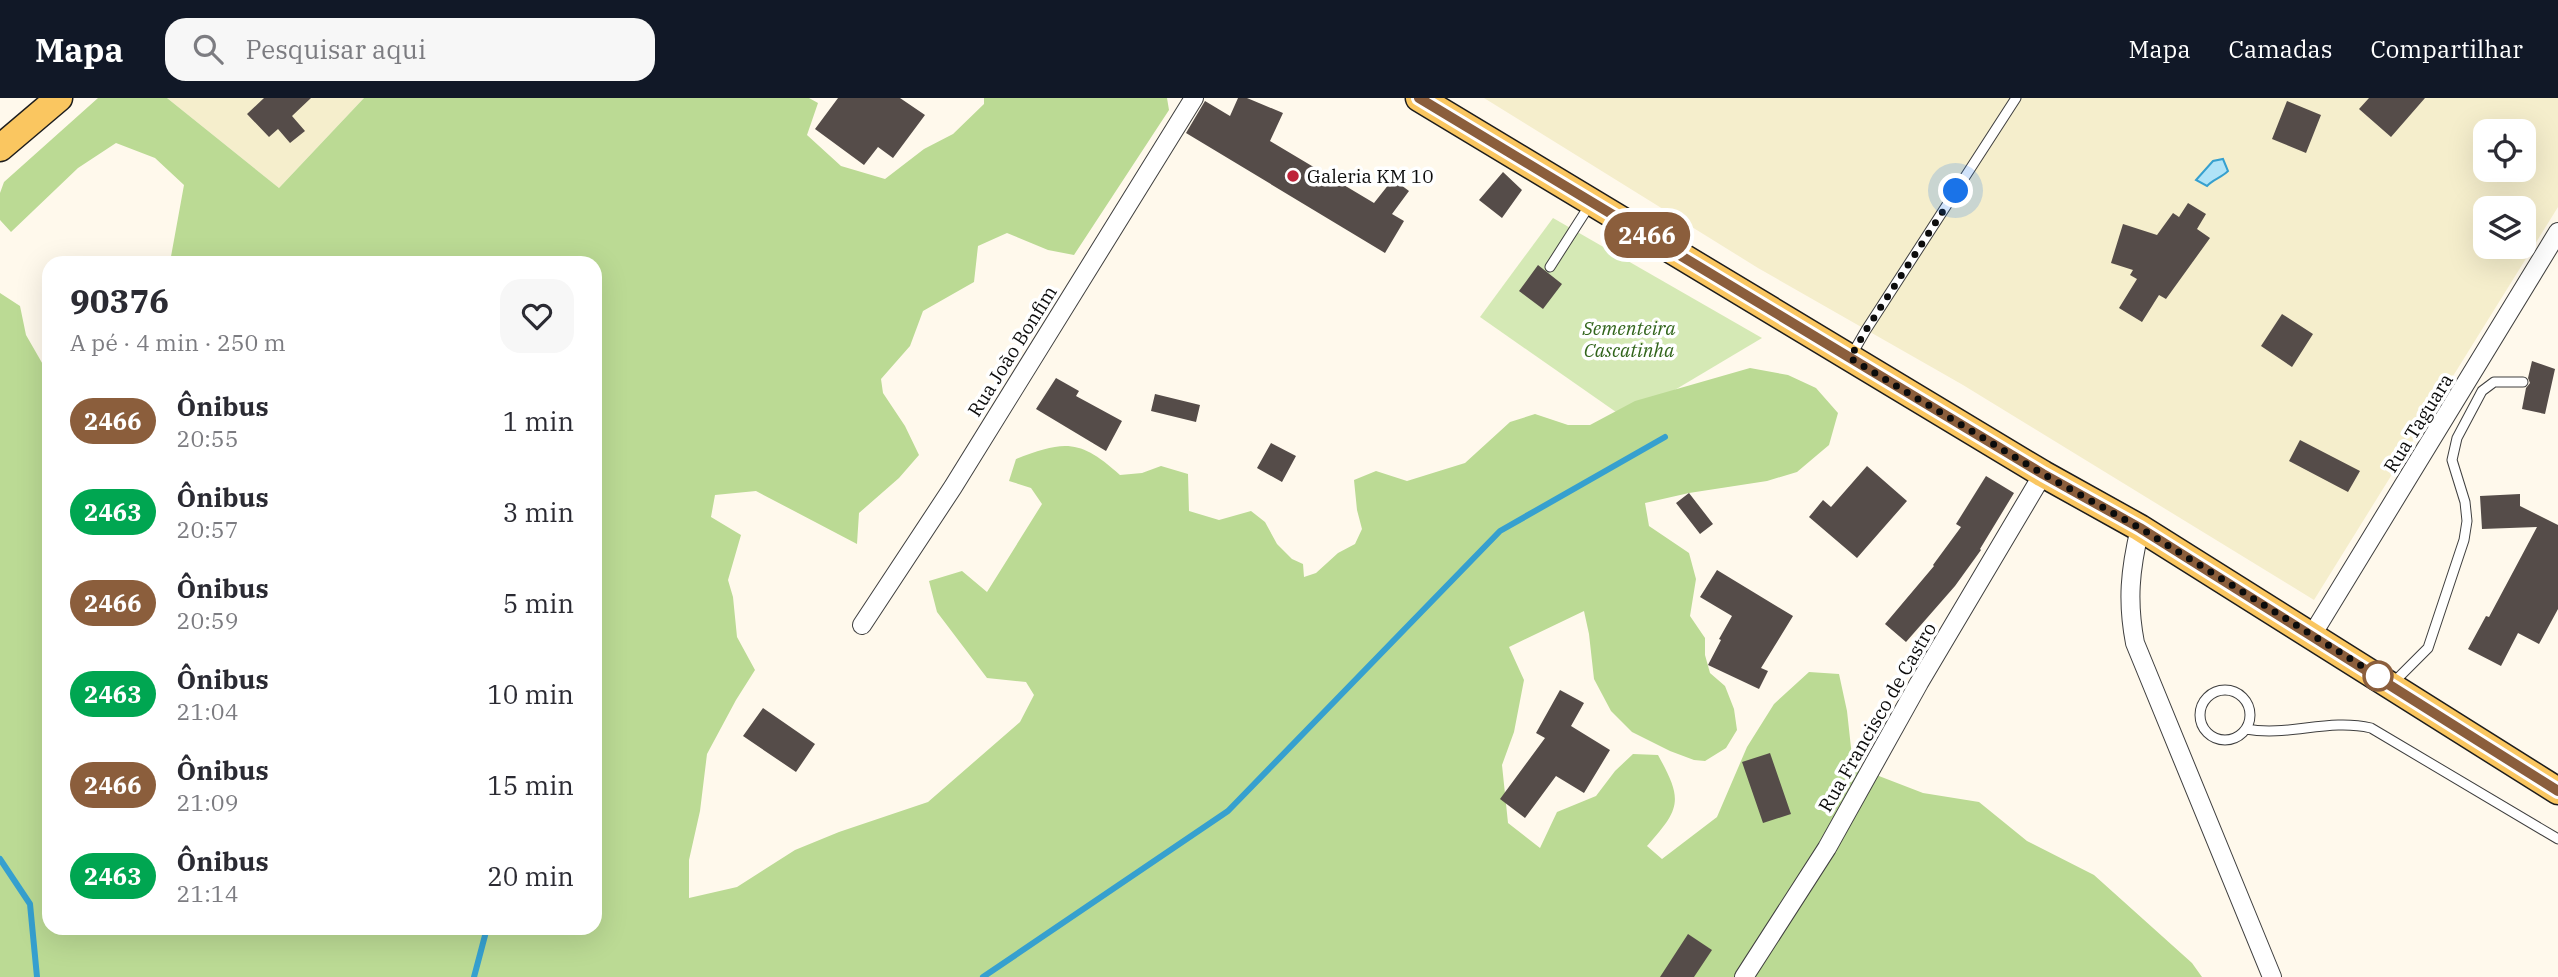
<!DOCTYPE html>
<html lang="pt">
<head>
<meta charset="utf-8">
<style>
	:root { --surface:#fff; --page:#f7f7f7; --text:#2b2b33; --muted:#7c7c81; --accent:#111827 }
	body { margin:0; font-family:"IBM Plex Serif",serif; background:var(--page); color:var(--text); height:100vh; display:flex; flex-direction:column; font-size:26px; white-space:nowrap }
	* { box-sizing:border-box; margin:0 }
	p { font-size:23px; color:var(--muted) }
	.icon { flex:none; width:38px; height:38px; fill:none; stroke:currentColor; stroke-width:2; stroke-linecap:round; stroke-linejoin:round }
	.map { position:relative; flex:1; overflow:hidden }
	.drawer { position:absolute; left:42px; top:158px; width:560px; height:679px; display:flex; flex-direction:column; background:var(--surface); border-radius:21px; box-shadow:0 7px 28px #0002 }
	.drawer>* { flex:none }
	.badge { padding:0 14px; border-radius:23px; font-size:24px; line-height:46px }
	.fabs { position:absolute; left:2473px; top:21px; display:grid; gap:14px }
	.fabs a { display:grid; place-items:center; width:63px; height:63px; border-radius:14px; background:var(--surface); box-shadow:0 7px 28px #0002; font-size:35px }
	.you { position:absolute; width:35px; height:35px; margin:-18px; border:5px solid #fff; border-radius:50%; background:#1a73e8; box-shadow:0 0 0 10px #1a73e833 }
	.map>.badge { position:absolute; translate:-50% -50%; box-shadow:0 0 0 4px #fff }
	.round { display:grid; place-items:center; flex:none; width:74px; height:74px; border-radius:21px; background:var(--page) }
	.headline { display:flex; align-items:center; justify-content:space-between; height:119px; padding:0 28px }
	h1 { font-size:33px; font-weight:700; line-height:52px }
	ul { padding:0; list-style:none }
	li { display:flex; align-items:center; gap:21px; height:91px; padding:0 28px }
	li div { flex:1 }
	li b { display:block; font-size:26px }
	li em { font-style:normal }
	li .badge { min-width:77px; font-weight:700; text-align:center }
	header { display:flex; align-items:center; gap:42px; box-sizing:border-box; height:98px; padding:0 35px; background:var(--accent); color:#fff }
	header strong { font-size:33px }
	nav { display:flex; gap:38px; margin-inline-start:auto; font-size:24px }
	.search { width:490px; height:63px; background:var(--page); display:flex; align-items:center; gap:18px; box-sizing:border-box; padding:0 24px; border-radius:21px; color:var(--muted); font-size:26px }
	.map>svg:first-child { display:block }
	.farmland { fill:#f5eecc; fill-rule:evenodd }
	.green { fill:#d5e9b5 }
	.forest { fill:#bbda94 }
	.water { fill:#b0e3f7; stroke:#36a0cf; stroke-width:2 }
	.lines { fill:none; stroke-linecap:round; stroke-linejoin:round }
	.stream { stroke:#36a0cf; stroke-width:6 }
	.building { fill:#554c49 }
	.service-casing { stroke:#3f3f3f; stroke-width:11 }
	.minor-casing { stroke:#3f3f3f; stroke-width:20 }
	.primary-casing { stroke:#1d1d1d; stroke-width:29 }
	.service { stroke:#fff; stroke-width:9 }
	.minor { stroke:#fff; stroke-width:18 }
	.primary { stroke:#fac660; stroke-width:26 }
	.line-casing { stroke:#fff; stroke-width:16 }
	.line { stroke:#8b5e3c; stroke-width:10 }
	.walk { stroke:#0c0c0c; stroke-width:7; stroke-dasharray:0 12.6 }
	.poi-dot { fill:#be2339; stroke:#fff; stroke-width:2.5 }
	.stop-dot { fill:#fff; stroke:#8b5e3c; stroke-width:3.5 }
	.labels { text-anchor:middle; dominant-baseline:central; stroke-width:7; stroke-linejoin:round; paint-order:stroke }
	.poi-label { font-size:19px; fill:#0c0c0c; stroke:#fff; text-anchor:start }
	.park-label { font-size:19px; font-style:italic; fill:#32651c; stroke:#fff }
	.street-label { font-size:19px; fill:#0c0c0c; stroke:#fff }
</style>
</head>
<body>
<header>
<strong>Mapa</strong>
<div class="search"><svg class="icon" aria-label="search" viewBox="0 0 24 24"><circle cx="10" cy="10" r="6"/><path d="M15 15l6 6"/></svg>Pesquisar aqui</div>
<nav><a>Mapa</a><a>Camadas</a><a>Compartilhar</a></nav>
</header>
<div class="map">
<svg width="2558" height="879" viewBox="0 0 2558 879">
	<rect width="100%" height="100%" fill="#fff9ec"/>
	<path class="farmland" d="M167,0H364L279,90Z
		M1484,0H2558V109L2314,502L1963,287L1758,170ZM2485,33H2524V72H2485ZM2485,110H2524V149H2485Z"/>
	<path class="green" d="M1553,120L1762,240L1626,321L1480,219Z"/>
	<path class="forest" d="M98,0H167L279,90L364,0H809L818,5L807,37L841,68L885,81L924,51L953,36L984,6V0H1167L1169,12L1074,157L1048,152L1007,135L978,148L974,184L923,213L910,248L881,281L883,295L905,328L919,357L899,380L859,415L857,446L756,393L715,397L711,419L741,437L728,482L733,499L737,539L755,572L736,602L707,656L700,713L689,762V800L737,789L795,752L839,734L928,704L1020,624L1034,597L1026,584L987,580L937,514L929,483L962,473L987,494L1042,406L1031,390L1009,383L1016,361C1065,342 1080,341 1120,377L1142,375L1161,368L1188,376L1189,413L1219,422L1251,413L1265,424L1277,446L1292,461L1303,466L1304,479L1316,475L1338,455L1355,446L1362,431L1357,412L1354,382L1376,373L1407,383L1465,365L1510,324L1535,316L1568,327H1590L1635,303L1750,270L1788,277L1816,290L1838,315L1829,347L1797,374L1767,383L1689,395L1645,405L1649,428L1689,455L1696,481L1690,518L1705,540V557L1710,575L1725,588L1734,611L1737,632L1726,650L1705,663L1694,662L1670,653L1632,634L1611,613L1594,581L1589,536L1584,513L1509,549L1524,582L1514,634L1502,667L1508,725L1540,750L1557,714L1596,698L1615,673L1633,656L1658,657C1683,702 1681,710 1647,748L1662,761L1717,719L1747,649L1774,606L1809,574L1839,576L1847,613L1853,668L1923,695L1979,704L2027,743L2094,777L2192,865L2202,879H0V195L20,208L26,237L49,277V830H595V164H170L184,87L155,60L116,45L78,70L11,134L0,122V95L4,84Z"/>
	<path class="water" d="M2223,61L2228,73C2221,80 2213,81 2207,88L2196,82L2213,63Z"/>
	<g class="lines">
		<path class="stream" d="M0,761L30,806L37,879
			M474,879L487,830
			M983,879L1228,713L1500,433L1665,339"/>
	</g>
	<path class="building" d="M264,0H311L292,18L305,33L290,45L278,31L269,39L247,16Z
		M838,0H900L925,17L893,60L878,49L864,67L815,31Z
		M1238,0H1247L1283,15L1270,43L1374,105L1393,81L1409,93L1392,116L1404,123L1385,155L1186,35L1205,3L1230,18Z
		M2369,0H2425L2391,39L2359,11Z
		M2287,3L2321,17L2306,55L2272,41Z
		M1503,74L1522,92L1502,120L1479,102Z
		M2188,105L2206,116L2197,131L2210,140L2166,201L2159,197L2142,224L2119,210L2137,181L2130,177L2133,172L2111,165L2123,126L2157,137L2173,115L2179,119Z
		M1538,167L1562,186L1543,211L1519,193Z
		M2282,216L2313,236L2292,269L2261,248Z
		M2532,263L2555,271L2545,316L2522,311L2526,290L2530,285L2528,280Z
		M1056,280L1079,293L1076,298L1122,323L1106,353L1036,311Z
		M1155,296L1200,307L1196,324L1151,313Z
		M2300,342L2360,373L2348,394L2289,363Z
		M1271,345L1296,358L1282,384L1257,370Z
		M1867,368L1907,403L1857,460L1809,419L1823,402L1831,409Z
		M1986,378L2014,395L1980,451L1981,452L1955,488L1906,544L1885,526L1934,468L1933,467L1961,429L1956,426Z
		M1689,395L1713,426L1700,436L1676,405Z
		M2520,396V408L2558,427V511L2539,546L2518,535L2501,568L2468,551L2486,518L2489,519L2537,429L2482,431L2480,398Z
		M1717,472L1793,518L1761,570L1768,573L1759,591L1708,567L1721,542L1719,541L1732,518L1700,499Z
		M1560,592L1584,605L1571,628L1610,652L1584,695L1556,678L1525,720L1500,701L1545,640L1536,635Z
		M763,610L815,646L796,674L743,638Z
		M1770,655L1791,716L1763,725L1742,664Z
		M1688,836L1712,852L1694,879H1660Z"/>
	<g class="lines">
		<defs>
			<path id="service" d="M1550,169L1591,105
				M1851,258L1866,232L2016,0
				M2393,585L2428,550L2464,442L2467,423L2465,404L2452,362L2457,340L2482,293L2494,284H2523
				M2200 617a25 25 0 1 1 50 0a25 25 0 1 1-50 0Z
				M2246,631C2288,639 2328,620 2371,630L2558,741"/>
			<path id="minor" d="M2140,430C2130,472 2127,503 2135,545L2272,879
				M862,527L953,389L1194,0
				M2312,537L2558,134
				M1744,879L1827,750L1919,585L2043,376"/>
			<path id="primary" d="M1419,0L2043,376L2140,430L2558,693
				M0,50L59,0"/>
		</defs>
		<use href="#service" class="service-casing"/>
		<use href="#minor" class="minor-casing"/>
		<use href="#primary" class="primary-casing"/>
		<use href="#service" class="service"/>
		<use href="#minor" class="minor"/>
		<use href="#primary" class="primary"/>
	</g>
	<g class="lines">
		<defs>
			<path id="line" d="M1419,0L2043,376L2140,430L2558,693"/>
		</defs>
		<use href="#line" class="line-casing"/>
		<use href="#line" class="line"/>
		<path class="walk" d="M1956,93L1866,232L1850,260L2043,376L2140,430L2378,578"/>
	</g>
	<circle class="poi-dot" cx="1293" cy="78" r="7"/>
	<circle class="stop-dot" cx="2378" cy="578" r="14"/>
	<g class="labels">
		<g class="poi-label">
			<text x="1307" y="78">Galeria KM 10</text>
		</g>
		<g class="park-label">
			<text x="1629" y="230">Sementeira<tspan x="1629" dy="22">Cascatinha</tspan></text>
		</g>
		<g class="street-label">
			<text transform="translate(1012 253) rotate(-58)">Rua João Bonfim</text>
			<text transform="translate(2418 325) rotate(-58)">Rua Taguara</text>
			<text transform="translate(1877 619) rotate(-60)">Rua Francisco de Castro</text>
		</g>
	</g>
</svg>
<div class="fabs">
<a><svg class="icon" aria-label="locate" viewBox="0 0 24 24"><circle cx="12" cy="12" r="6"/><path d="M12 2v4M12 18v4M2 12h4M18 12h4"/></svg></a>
<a><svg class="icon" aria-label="layers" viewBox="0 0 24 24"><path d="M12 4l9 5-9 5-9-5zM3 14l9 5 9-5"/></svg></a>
</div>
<div class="you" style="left:1956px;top:93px"></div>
<b class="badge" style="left:1647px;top:137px;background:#8b5e3c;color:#fff">2466</b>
<section class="drawer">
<div class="headline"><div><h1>90376</h1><p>A pé · 4 min · 250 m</p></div><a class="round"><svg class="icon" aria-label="heart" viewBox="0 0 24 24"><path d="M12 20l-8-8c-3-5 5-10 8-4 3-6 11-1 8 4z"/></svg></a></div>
<ul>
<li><span class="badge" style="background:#8b5e3c;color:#fff">2466</span><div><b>Ônibus</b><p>20:55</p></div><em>1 min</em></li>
<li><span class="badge" style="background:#00a651;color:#fff">2463</span><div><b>Ônibus</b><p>20:57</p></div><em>3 min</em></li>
<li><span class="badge" style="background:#8b5e3c;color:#fff">2466</span><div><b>Ônibus</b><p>20:59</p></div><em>5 min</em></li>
<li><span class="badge" style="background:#00a651;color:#fff">2463</span><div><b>Ônibus</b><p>21:04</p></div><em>10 min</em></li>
<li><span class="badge" style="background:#8b5e3c;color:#fff">2466</span><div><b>Ônibus</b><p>21:09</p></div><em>15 min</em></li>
<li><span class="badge" style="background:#00a651;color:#fff">2463</span><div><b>Ônibus</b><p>21:14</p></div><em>20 min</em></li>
</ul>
</section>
</div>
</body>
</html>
